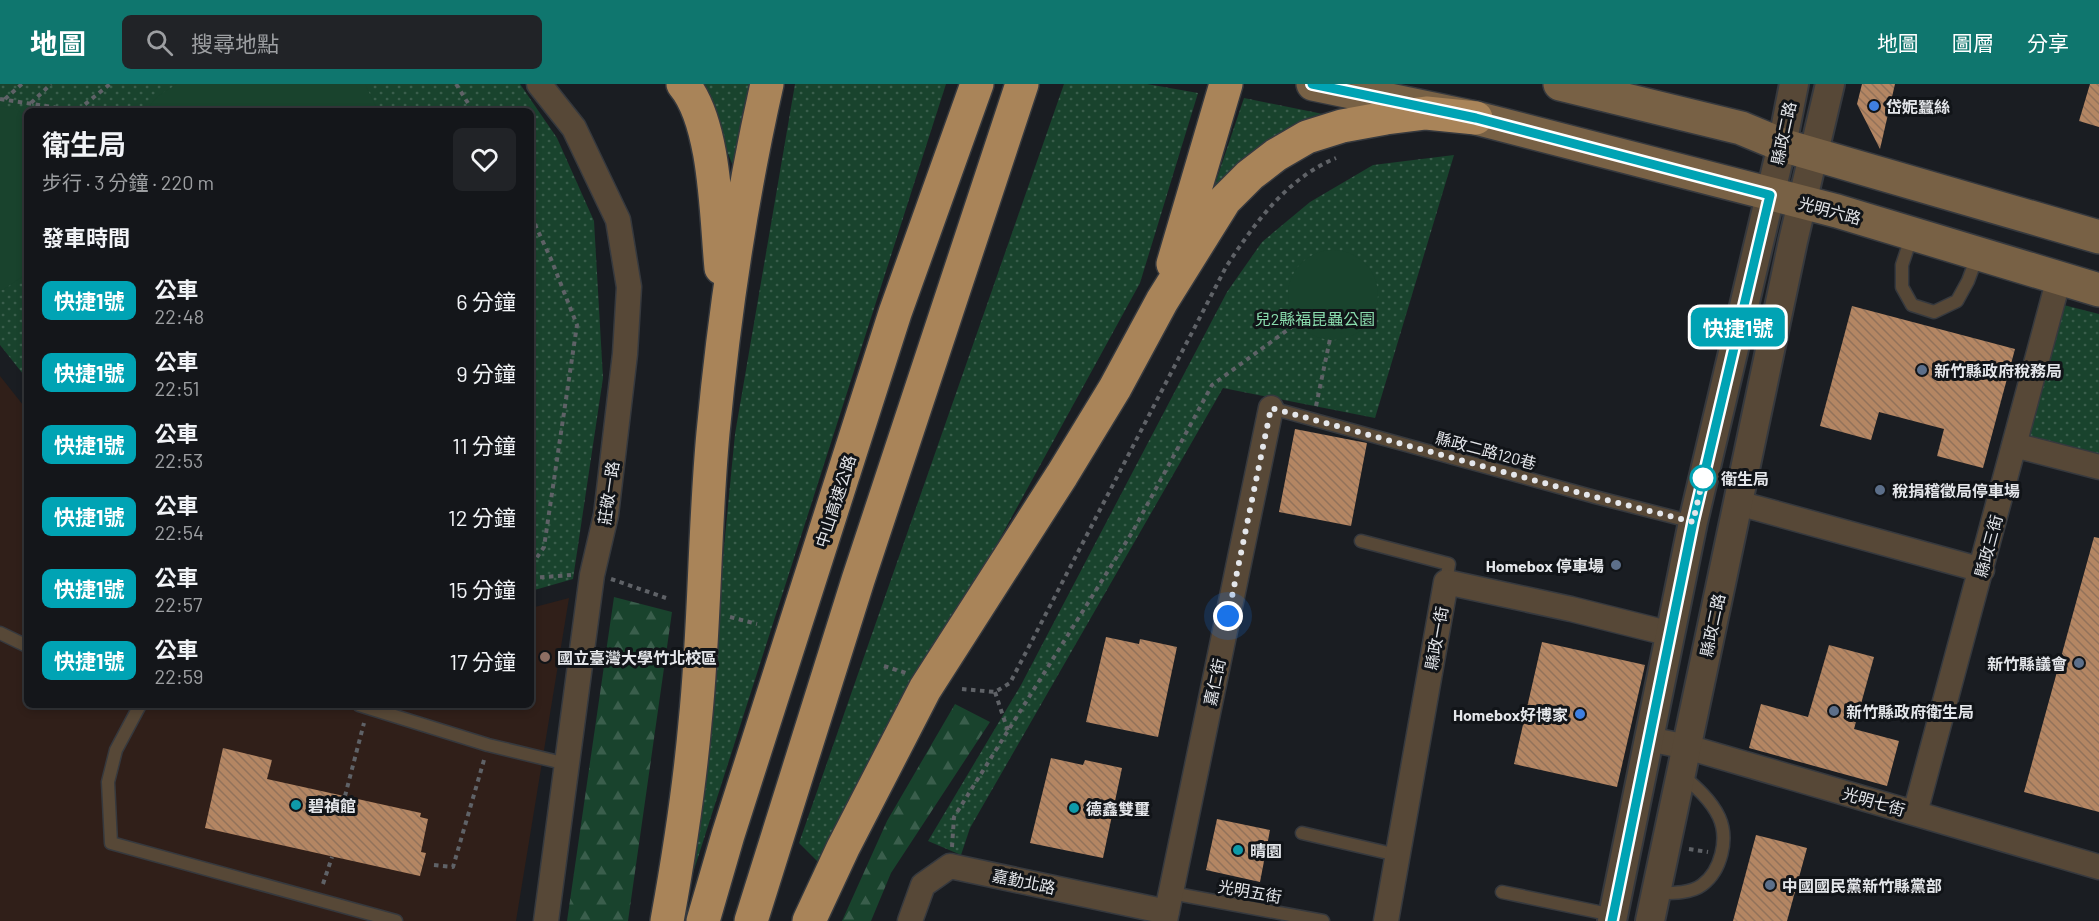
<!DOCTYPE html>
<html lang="zh-TW">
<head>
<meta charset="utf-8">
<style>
	:root { --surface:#14161a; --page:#212327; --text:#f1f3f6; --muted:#9d9fa2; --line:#333539; --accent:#0f766e }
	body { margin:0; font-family:Barlow,"Noto Sans TC",sans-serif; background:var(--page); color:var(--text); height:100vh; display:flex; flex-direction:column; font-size:22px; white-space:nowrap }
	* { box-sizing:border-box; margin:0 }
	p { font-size:20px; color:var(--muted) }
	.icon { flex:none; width:33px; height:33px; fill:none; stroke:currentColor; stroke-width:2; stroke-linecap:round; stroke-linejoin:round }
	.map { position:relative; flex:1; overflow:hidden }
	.sheet { position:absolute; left:24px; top:24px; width:510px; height:600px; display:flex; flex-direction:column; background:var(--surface); border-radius:9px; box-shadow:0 3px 9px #0003,0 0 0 2px var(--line) }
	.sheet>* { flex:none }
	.badge { padding:0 12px; border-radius:9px; font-size:21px; line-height:39px }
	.you { position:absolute; width:30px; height:30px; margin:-15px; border:4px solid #fff; border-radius:50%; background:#1a73e8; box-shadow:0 0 0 9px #1a73e833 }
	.map>.badge { position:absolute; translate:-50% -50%; box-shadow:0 0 0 3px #fff }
	h2 { padding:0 18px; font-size:22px; line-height:54px }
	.round { display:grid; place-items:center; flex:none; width:63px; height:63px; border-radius:9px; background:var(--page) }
	.head { display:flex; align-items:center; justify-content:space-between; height:102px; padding:0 18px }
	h1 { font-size:28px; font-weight:700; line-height:45px }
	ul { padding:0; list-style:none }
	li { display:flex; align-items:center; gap:18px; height:72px; padding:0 18px }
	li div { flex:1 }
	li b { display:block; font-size:22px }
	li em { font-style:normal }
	li .badge { min-width:66px; font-weight:700; text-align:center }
	header { display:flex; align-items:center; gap:36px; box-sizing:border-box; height:84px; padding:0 30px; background:var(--accent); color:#fff }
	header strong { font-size:28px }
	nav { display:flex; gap:33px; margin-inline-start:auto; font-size:21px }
	.search { width:420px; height:54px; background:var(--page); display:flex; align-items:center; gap:15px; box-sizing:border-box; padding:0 21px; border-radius:9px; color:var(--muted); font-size:22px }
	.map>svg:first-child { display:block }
	.education { fill:#301f19 }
	.grass { fill:url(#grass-dots) }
	.forest { fill:url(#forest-firs) }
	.garden { fill:#19432d }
	.building { fill:url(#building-back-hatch) }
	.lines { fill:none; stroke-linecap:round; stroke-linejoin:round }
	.service-casing { stroke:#36393e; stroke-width:15 }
	.minor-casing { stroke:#36393e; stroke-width:27 }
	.tertiary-casing { stroke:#36393e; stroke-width:32 }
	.secondary-casing { stroke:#36393e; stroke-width:36 }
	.motorway-casing { stroke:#36393e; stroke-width:36 }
	.path { stroke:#5f6267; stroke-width:4; stroke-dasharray:4.5 4.5; stroke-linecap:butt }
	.service { stroke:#574837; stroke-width:12 }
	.minor { stroke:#574837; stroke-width:24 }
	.tertiary { stroke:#574837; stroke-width:28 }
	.secondary { stroke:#786145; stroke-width:33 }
	.motorway { stroke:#a98459; stroke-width:33 }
	.line-casing { stroke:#fff; stroke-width:14 }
	.line { stroke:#00a3b4; stroke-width:9 }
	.walk { stroke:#e4e6ea; stroke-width:6; stroke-dasharray:0 10.8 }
	.shop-dot { fill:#3f7fe0; stroke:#111418; stroke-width:2 }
	.service-dot { fill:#5c6f8a; stroke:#111418; stroke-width:2 }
	.stop-dot { fill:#fff; stroke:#00a3b4; stroke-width:3 }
	.education-dot { fill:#8d6e63; stroke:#111418; stroke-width:2 }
	.culture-dot { fill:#0f9aa8; stroke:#111418; stroke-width:2 }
	.labels { text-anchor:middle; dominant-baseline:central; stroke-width:6; stroke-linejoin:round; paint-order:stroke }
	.poi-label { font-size:16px; font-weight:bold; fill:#e4e6ea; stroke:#111418; text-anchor:start }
	.street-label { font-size:16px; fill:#e4e6ea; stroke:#111418 }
	.park-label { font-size:16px; fill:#8adcad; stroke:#111418 }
	.stop-label { font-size:16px; font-weight:bold; fill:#e4e6ea; stroke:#111418; text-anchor:start }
</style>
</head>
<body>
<header>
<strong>地圖</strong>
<div class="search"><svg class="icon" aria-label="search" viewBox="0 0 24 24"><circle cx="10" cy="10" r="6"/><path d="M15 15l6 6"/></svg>搜尋地點</div>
<nav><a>地圖</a><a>圖層</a><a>分享</a></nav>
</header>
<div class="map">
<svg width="2099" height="837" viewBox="0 0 2099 837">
	<defs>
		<pattern id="grass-dots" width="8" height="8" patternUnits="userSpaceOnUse" patternTransform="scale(1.5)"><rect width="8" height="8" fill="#19432d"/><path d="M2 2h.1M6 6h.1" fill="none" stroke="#3a5e4c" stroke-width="1.8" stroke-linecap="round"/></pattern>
		<pattern id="forest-firs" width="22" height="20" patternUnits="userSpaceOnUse" patternTransform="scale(1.5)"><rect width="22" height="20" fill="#19432d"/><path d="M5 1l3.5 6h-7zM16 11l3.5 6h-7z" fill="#3a5e4c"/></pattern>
		<pattern id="building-back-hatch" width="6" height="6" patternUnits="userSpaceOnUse" patternTransform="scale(1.5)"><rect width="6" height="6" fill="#b48663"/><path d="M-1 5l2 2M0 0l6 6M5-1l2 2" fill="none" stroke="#92725a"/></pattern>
	</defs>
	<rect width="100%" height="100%" fill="#1a1d22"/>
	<path class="education" d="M0,292L27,326V621H531V524L569,514L516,837H0Z"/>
	<path class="grass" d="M0,0H520L557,54L594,137L603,294L573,495L531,507V27H27V295L0,261Z
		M700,0H750L737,92Z
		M795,0H946L692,792L735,350Z
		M1064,0H1147L1198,9L1140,199L821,781L799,759Z
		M1244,14L1323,30L1215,100Z
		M1454,71L1375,334L1223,304L970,744L961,771L928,757L1021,601L1227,208L1262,158L1310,118L1373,81Z
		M2052,218L2099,230V383L2014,361Z"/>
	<path class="forest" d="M614,513L672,528L628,837H567Z
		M955,620L990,638L891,789L871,837H842L887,737Z"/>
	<path class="garden" d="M177,0H365L378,27H145L158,12Z
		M0,22L18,26L27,35V186L23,192L3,206L0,205Z
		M1288 211a45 45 0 1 1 90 0a45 45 0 1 1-90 0Z"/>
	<path class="building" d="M1862,0H1895L1880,65L1857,20Z
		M2090,0H2099V43L2079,37Z
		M1852,222L2015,265L1983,384L1937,372L1944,345L1879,328L1871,356L1820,342Z
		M1295,345L1367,359L1351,442L1279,428Z
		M2094,453L2099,454V728L2024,708Z
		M1106,553L1139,560L1140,555L1177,563L1158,653L1086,638Z
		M1542,558L1645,581L1617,703L1514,680Z
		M1829,561L1874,573L1854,645L1899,657L1887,702L1749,664L1761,620L1808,633Z
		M223,664L272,676L267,695L421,729L420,733L428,735L421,768L426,769L420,792L205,744Z
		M1051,674L1083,681L1085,676L1122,684L1103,774L1030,759Z
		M1217,735L1270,746L1260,798L1206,786Z
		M1756,751L1807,764L1787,837H1733Z"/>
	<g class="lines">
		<defs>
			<path id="service" d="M1912,151L1902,181V203L1912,221L1934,228L1957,217L1968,197L1978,170
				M1271,324L1595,413L1693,438
				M1361,457L1449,480L1446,498
				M0,549L27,562
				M140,621L116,666L108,698L111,759L396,837
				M359,621L488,661L567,680
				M1302,749L1397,771
				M1502,808L1613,831
				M1171,809L1323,837
				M1656,809C1670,809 1690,810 1702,801C1721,787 1729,755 1719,733C1711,716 1696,703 1682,691"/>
			<path id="minor" d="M539,0L574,44L618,136L629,203L625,270L606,431L592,491L546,837
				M2014,361L2099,383
				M1738,419L1982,486
				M1649,655L1687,663L2099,783
				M1915,729L2059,194
				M910,837L923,801L950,782L1167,828
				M1165,837L1271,324
				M1386,837L1446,498L1571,525L1671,550"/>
			<path id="tertiary" d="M1612,837L1693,438L1782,61L1794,0
				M1650,837L1793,157L1830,0"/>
			<path id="secondary" d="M1313,0L1476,34L1837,127L2099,206
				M1560,0L1741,44L1782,61L2099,153"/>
			<path id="motorway" d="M683,0C716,39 716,134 721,184
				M1173,180L1226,0
				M667,837C679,771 689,706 695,639C705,543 704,446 713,349C724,232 741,115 767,0
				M703,837L728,751L895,229L977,0
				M751,837L858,496L1022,0
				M809,837L843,764L925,605L1062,391L1115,304L1162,217L1225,116L1250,91L1276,71L1307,53L1342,42L1386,34L1426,29L1476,34"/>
		</defs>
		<use href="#service" class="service-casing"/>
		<use href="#minor" class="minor-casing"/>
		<use href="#tertiary" class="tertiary-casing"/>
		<use href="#secondary" class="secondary-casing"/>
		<use href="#motorway" class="motorway-casing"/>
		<path class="path" d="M456,0L473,27
			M0,15L78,27
			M5,15L22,0
			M31,19L51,0
			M78,26L110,0
			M531,132L551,175L577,241L544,463L531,482
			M1316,322L1330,255
			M531,494L571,491
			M611,495L666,514
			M730,533L757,540
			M884,582L906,589
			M962,605L995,608L1010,599L1226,183C1254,140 1287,94 1336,74
			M995,608L1008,647
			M345,712L364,639
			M952,763L954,733L1133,447L1212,301L1297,239
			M1689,765L1708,768
			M434,781L453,783L484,676
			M323,800L332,773"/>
		<use href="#service" class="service"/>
		<use href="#minor" class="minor"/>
		<use href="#tertiary" class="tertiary"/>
		<use href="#secondary" class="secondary"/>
		<use href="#motorway" class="motorway"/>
	</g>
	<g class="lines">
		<defs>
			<path id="line" d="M1312,0L1476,34L1770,111L1693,438L1612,837"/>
		</defs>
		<use href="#line" class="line-casing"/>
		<use href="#line" class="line"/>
		<path class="walk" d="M1228,532L1271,324L1595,413L1693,438L1703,394"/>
	</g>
	<g class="shop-dot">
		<circle cx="1874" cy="22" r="6"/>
		<circle cx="1580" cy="630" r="6"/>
	</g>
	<g class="service-dot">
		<circle cx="1922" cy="286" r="6"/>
		<circle cx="1880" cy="406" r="6"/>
		<circle cx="1616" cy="481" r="6"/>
		<circle cx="2079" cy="579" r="6"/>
		<circle cx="1834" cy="627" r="6"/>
		<circle cx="1770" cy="801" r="6"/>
	</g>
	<circle class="stop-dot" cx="1703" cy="394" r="12"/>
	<circle class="education-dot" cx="545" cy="573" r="6"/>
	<g class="culture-dot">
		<circle cx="296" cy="721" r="6"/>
		<circle cx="1074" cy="724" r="6"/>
		<circle cx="1238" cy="766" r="6"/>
	</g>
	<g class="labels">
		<g class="poi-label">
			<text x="1886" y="22">岱妮蠶絲</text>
			<text x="1934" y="286">新竹縣政府稅務局</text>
			<text x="1892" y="406">稅捐稽徵局停車場</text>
			<text x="1604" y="481" text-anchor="end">Homebox 停車場</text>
			<text x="557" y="573">國立臺灣大學竹北校區</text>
			<text x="2067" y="579" text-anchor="end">新竹縣議會</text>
			<text x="1846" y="627">新竹縣政府衛生局</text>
			<text x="1568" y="630" text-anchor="end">Homebox好博家</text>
			<text x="308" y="721">碧禎館</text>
			<text x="1086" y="724">德鑫雙璽</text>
			<text x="1250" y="766">晴園</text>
			<text x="1782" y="801">中國國民黨新竹縣黨部</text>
		</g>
		<g class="street-label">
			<text transform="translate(1783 49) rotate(-78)">縣政二路</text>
			<text transform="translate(1830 126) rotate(15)">光明六路</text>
			<text transform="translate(1486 366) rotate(15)">縣政二路120巷</text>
			<text transform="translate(608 409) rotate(-82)">莊敬一路</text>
			<text transform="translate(835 417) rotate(-72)">中山高速公路</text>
			<text transform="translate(1988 462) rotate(-75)">縣政三街</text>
			<text transform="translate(1712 541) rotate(-78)">縣政二路</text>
			<text transform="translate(1436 554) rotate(-80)">縣政一街</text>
			<text transform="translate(1214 598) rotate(-78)">嘉仁街</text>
			<text transform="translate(1874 717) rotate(16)">光明七街</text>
			<text transform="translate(1024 797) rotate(12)">嘉勤北路</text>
			<text transform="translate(1250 807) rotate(10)">光明五街</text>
		</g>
		<g class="park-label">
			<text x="1315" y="234">兒2縣福昆蟲公園</text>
		</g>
		<g class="stop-label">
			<text x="1721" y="394">衛生局</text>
		</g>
	</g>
</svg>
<div class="you" style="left:1228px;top:532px"></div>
<b class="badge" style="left:1738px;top:243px;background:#00a3b4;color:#fff">快捷1號</b>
<section class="sheet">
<div class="head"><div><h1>衛生局</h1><p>步行 · 3 分鐘 · 220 m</p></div><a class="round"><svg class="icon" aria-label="heart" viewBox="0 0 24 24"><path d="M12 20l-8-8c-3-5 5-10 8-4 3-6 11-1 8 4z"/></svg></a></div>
<h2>發車時間</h2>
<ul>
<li><span class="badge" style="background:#00a3b4;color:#fff">快捷1號</span><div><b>公車</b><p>22:48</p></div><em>6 分鐘</em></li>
<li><span class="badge" style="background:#00a3b4;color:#fff">快捷1號</span><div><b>公車</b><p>22:51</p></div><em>9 分鐘</em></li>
<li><span class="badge" style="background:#00a3b4;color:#fff">快捷1號</span><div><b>公車</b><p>22:53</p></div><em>11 分鐘</em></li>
<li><span class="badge" style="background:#00a3b4;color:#fff">快捷1號</span><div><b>公車</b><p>22:54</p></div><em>12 分鐘</em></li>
<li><span class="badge" style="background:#00a3b4;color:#fff">快捷1號</span><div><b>公車</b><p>22:57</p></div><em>15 分鐘</em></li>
<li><span class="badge" style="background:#00a3b4;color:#fff">快捷1號</span><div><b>公車</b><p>22:59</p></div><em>17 分鐘</em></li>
</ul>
</section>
</div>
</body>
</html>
